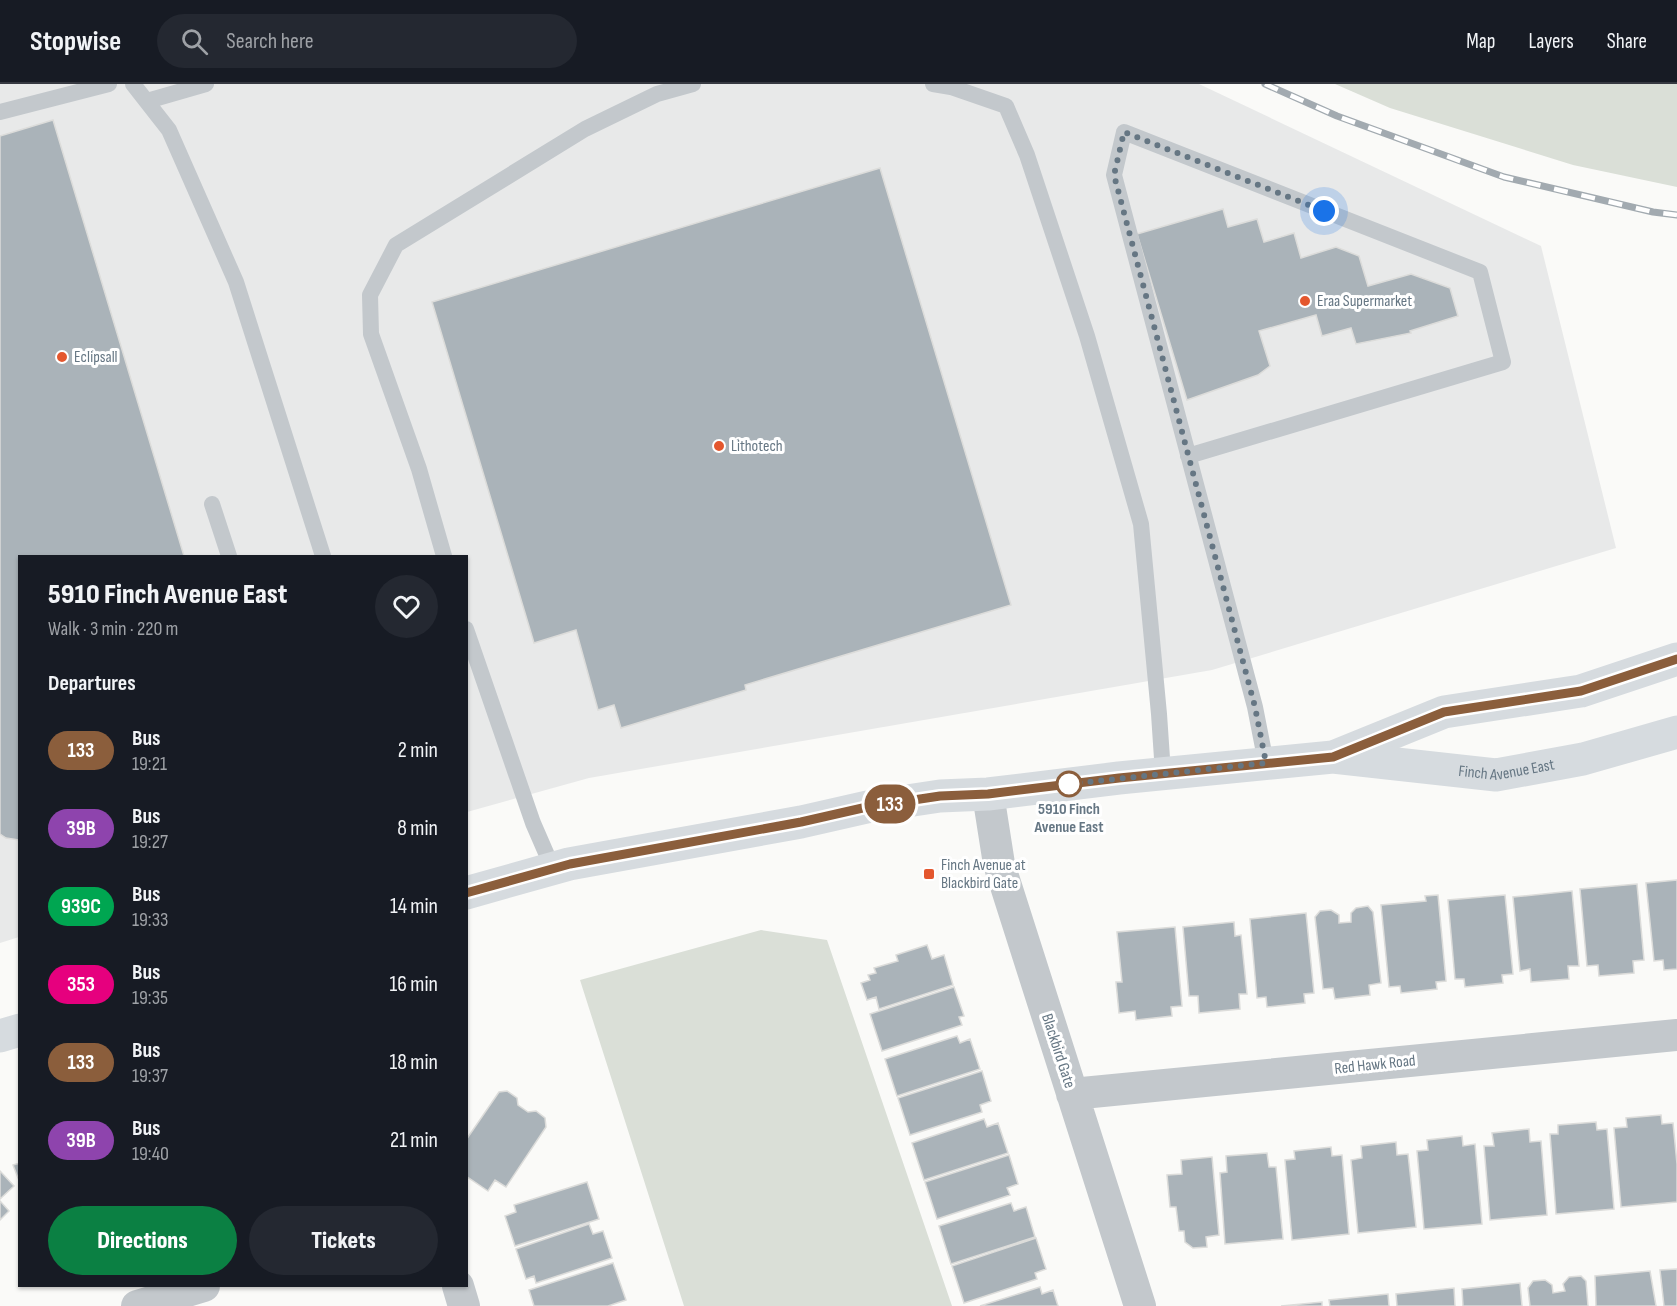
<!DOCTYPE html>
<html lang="en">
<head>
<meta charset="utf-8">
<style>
	:root { --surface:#171b24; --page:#242831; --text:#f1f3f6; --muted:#9ea1a6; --line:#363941; --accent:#0b8043 }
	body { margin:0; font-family:"Sofia Sans Condensed",sans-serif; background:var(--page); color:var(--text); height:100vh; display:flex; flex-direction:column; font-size:22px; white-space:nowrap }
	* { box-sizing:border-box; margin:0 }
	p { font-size:20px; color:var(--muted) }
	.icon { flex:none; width:33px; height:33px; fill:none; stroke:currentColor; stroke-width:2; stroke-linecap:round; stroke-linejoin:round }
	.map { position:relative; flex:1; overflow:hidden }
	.sheet { position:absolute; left:18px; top:471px; width:450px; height:732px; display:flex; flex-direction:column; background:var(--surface); border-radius:0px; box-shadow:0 2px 4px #0004 }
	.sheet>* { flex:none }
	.badge { padding:0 12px; border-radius:20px; font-size:21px; line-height:39px }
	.you { position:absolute; width:30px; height:30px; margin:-15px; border:4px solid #fff; border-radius:50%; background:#1a73e8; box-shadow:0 0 0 9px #1a73e833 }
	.map>.badge { position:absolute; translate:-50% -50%; box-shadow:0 0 0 3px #fff }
	h2 { padding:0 30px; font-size:22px; line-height:54px }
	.round { display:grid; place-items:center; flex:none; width:63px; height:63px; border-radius:32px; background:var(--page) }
	.head { display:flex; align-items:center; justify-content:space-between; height:102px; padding:0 30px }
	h1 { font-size:28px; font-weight:800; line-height:45px }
	.action { display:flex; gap:12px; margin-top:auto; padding:12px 30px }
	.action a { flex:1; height:69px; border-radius:36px; background:var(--accent); color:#fff; font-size:24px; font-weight:800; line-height:69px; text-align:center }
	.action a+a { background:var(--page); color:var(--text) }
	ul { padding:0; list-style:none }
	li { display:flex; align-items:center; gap:18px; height:78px; padding:0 30px }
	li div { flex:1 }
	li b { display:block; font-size:22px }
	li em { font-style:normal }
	li .badge { min-width:66px; font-weight:700; text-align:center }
	header { display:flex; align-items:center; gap:36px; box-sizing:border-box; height:84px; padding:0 30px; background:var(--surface); border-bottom:2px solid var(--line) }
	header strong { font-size:28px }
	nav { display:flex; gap:33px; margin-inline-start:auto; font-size:21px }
	.search { width:420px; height:54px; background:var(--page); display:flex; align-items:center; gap:15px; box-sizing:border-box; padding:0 21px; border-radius:33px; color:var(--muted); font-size:22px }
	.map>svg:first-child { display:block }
	.built { fill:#e8e9e9 }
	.green { fill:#dadfd7 }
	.building { fill:#aab3b9; stroke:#dcdcda; stroke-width:1.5 }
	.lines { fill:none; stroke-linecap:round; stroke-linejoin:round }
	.service { stroke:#c3c8cc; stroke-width:16 }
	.minor { stroke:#c3c8cc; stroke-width:32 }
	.secondary { stroke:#d6dbdf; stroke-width:33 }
	.rail-casing { stroke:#a2aab0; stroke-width:7 }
	.rail { stroke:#fff; stroke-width:4.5; stroke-dasharray:14; stroke-linecap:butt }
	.line-casing { stroke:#fff; stroke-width:14 }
	.line { stroke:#8b5e3c; stroke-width:9 }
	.walk { stroke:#657683; stroke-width:6; stroke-dasharray:0 10.8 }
	.poi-dot { fill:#e4572e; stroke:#fff; stroke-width:2 }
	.stop-dot { fill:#fff; stroke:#8b5e3c; stroke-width:3 }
	.labels { text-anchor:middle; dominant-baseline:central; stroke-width:6; stroke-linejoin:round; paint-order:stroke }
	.poi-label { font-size:16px; fill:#657683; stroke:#fff; text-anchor:start }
	.street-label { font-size:16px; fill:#657683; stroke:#fff }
	.stop-label { font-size:16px; font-weight:bold; fill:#657683; stroke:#fff }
</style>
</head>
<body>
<header>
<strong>Stopwise</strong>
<div class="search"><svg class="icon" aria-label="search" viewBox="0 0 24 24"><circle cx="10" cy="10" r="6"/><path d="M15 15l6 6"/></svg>Search here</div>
<nav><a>Map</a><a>Layers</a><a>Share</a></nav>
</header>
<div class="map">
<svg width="1677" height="1222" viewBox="0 0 1677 1222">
	<rect width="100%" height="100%" fill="#fafaf8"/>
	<path class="built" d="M0,0H1199L1541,162L1616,464L1212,586L589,694L467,728L466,472H20L19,853L0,859Z"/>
	<path class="green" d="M1335,0H1677V103L1573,81L1390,24Z
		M761,846L827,856L952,1222H684L580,896Z"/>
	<path class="building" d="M53,36L184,472H20L19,756L6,754L0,750V52Z
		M880,84L1011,521L745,601L746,606L621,644L614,621L598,626L576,546L534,559L432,218Z
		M1223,125L1228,143L1257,135L1264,158L1294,149L1301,174L1336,163L1359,172L1368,202L1411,190L1450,204L1458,232L1410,247L1411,249L1356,260L1351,244L1322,252L1316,231L1259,247L1270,282L1258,291L1187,316L1137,150Z
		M1677,796V885L1664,886L1663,876L1654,877L1646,799Z
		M1637,800L1644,876L1633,877L1634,889L1599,892L1598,881L1587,882L1580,805Z
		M1572,807L1579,882H1568L1569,895L1531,898L1530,885L1520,887L1513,813Z
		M1438,811L1446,897L1436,898L1437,905L1401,909L1400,902L1389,903L1381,821L1426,817L1425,812Z
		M1505,811L1513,890L1502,891L1503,899L1465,903L1464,895H1455L1448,816Z
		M1368,822L1373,828L1381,899L1369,901L1370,911L1335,915L1333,904L1323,905L1315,833L1320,827L1331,826L1339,831V839L1351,838V829L1356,824Z
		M1306,829L1314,909L1304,910L1305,919L1267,923L1266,913L1257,914L1250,835Z
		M1234,838L1235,852L1241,851L1247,910H1239L1240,925L1199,929L1198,912H1189L1183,843Z
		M1175,843L1182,922L1171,923L1172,932L1136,936L1135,927L1119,929L1116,898H1122L1117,848Z
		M927,861L932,875L944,871L953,901L879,925L876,913L867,916L861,899L870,896L868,891L876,889L874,884L898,877L896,871Z
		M954,903L964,932L959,933L962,941L882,967L870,930Z
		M957,952L960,959L970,955L980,985L897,1012L885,975Z
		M982,987L991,1017L980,1021L982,1028L910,1051L898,1014Z
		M507,1007L517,1014L518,1021L528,1028L536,1027L545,1034L546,1043L506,1103L495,1096L488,1107L466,1092V1056L499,1008Z
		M1661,1031L1662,1040L1673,1039L1677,1080V1118L1621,1123L1614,1044L1627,1043L1626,1034Z
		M984,1035L987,1043L998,1039L1008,1069L924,1096L912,1059Z
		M1596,1038L1597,1046L1607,1045L1614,1125L1556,1130L1550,1050H1558V1041Z
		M1529,1045L1530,1058L1541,1057L1547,1131L1490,1136L1484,1062H1494L1492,1049Z
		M1462,1052L1463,1062L1475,1060L1482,1140L1424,1145L1417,1067L1428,1066L1427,1056Z
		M1396,1058L1397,1071L1408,1070L1416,1143L1358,1149L1351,1076L1362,1074L1361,1062Z
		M1331,1063L1332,1072L1342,1071L1349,1150L1292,1156L1285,1076L1295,1075L1294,1067Z
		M1267,1069L1269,1083H1276L1283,1155L1225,1160L1220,1089L1227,1088L1226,1072Z
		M1009,1071L1018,1100L1007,1104L1010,1111L937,1135L925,1098Z
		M1212,1073L1219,1151L1206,1153L1207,1163L1193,1164L1185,1158L1184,1147H1179L1176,1123H1170L1167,1091L1182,1090L1181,1076Z
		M20,1079V1099L13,1081Z
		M0,1087L14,1102L0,1115Z
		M587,1098L599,1135L515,1162L505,1132L516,1128L514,1121Z
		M0,1117L9,1127L0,1136Z
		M1011,1119L1014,1127L1026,1123L1035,1153L951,1180L939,1142Z
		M589,1140L593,1150L603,1147L612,1174L536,1199L534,1192L526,1195L516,1165Z
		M1036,1154L1046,1185L1035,1189L1037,1195L964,1219L952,1182Z
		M613,1179L626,1216L608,1222H534L529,1206Z
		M1677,1185V1222H1664L1660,1186Z
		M1650,1187L1656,1222H1596L1595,1192Z
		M1581,1192L1586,1197L1588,1222H1530L1528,1204L1533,1197L1545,1196L1552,1201L1553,1209L1565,1207L1563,1200L1569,1193Z
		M1520,1199L1522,1222H1463L1462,1205Z
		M1040,1203L1042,1210L1053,1206L1058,1222H980Z
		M1454,1204L1455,1222H1397L1396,1210Z
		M1388,1210L1389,1222H1330L1329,1216Z
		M1322,1218V1222H1281Z"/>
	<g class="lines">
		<path class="service" d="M133,0L169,46L236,198L323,472
			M933,0L951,3L1006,22L1027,71L1087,252L1141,440L1159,630L1163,689
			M147,17L206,0
			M0,28L109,0
			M1188,372L1503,278L1480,188L1124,48L1114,91L1255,623L1266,679
			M212,420L229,472
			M444,472L419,385L371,250L370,211L396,161L585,45L657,10L693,0
			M466,545L533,739L553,785"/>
		<path class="minor" d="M988,710L999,780L1140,1222
			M1072,1010L1677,951
			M458,1202L464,1222
			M137,1222L204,1202"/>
		<g class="secondary">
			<path d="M1338,671L1444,628L1581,607L1677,575"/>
			<path id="s1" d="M466,809L569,780L801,738L867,723L940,712L988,710L1119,694L1333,673L1496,691L1583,675L1677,648"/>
			<path d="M0,952L20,946"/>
		</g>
		<defs>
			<path id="rail" d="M1265,0L1337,32L1504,93L1653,128L1677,131"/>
		</defs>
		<use href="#rail" class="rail-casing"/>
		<use href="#rail" class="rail"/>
	</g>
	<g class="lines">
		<defs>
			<path id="line" d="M466,809L570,780L801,738L867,723L940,712L988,710L1119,694L1333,673L1444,628L1581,607L1677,575"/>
		</defs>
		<use href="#line" class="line-casing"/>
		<use href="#line" class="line"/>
		<path class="walk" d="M1069,700L1266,679L1255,623L1114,91L1124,48L1324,127"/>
	</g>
	<g class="poi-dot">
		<circle cx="1305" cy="217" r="6"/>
		<circle cx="62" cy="273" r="6"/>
		<circle cx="719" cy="362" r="6"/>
		<rect x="923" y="784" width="12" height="12" rx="3"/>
	</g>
	<circle class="stop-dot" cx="1069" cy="700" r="12"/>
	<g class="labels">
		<g class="poi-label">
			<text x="1317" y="217">Eraa Supermarket</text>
			<text x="74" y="273">Eclipsall</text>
			<text x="731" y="362">Lithotech</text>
			<text x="941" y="781">Finch Avenue at<tspan x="941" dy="18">Blackbird Gate</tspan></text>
		</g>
		<g class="street-label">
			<text stroke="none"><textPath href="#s1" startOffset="1054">Finch Avenue East</textPath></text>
			<text transform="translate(1058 967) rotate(72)">Blackbird Gate</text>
			<text transform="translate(1375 981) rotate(-6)">Red Hawk Road</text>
		</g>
		<g class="stop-label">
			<text x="1069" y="725">5910 Finch<tspan x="1069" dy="18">Avenue East</tspan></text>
		</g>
	</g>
</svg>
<div class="you" style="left:1324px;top:127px"></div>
<b class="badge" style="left:890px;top:720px;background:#8b5e3c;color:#fff">133</b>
<section class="sheet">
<div class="head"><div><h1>5910 Finch Avenue East</h1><p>Walk · 3 min · 220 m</p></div><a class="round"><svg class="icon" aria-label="heart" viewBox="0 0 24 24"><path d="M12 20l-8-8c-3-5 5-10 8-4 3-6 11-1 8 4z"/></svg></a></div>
<h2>Departures</h2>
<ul>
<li><span class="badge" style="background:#8b5e3c;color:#fff">133</span><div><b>Bus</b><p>19:21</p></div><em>2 min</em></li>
<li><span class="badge" style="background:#8e44ad;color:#fff">39B</span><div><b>Bus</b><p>19:27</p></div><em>8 min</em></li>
<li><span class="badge" style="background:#00a651;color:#fff">939C</span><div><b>Bus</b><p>19:33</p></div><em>14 min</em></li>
<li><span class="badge" style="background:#e6007e;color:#fff">353</span><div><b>Bus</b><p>19:35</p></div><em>16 min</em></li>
<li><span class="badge" style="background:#8b5e3c;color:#fff">133</span><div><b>Bus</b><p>19:37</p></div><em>18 min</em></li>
<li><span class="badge" style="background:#8e44ad;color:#fff">39B</span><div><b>Bus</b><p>19:40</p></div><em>21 min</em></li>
</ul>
<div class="action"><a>Directions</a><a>Tickets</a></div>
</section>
</div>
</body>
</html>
